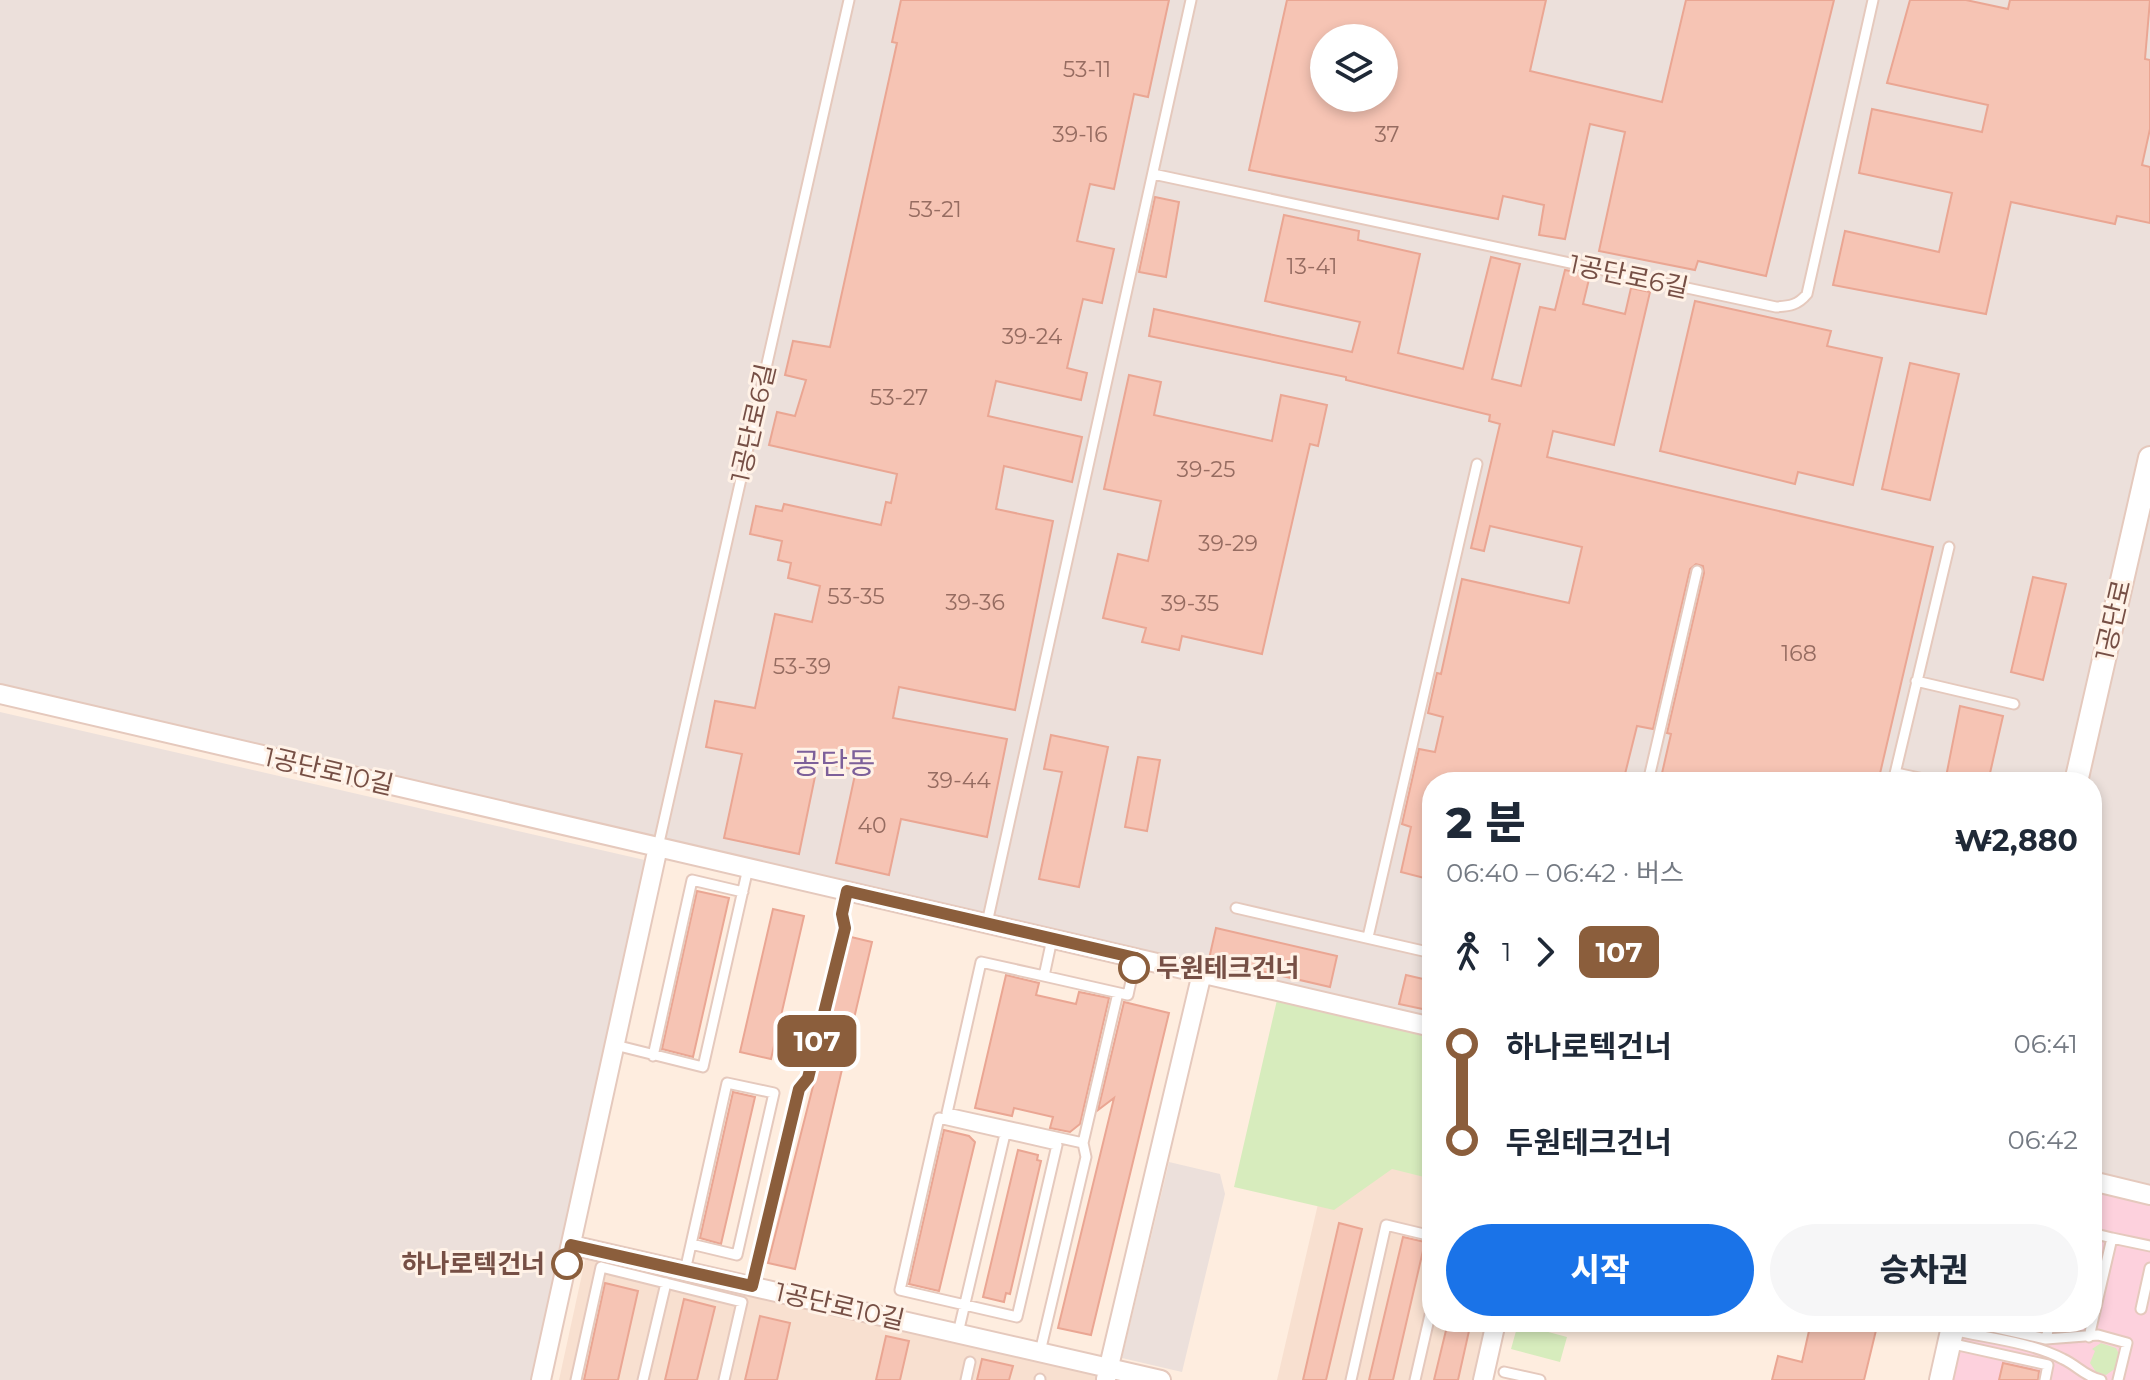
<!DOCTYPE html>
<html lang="ko">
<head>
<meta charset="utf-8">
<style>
	:root { --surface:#fff; --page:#f6f6f7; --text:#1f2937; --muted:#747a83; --accent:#1a73e8 }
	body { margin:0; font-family:Montserrat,"Noto Sans KR",sans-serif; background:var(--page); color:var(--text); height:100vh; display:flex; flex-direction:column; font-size:30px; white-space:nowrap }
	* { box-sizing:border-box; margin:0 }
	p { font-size:26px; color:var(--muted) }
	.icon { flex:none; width:44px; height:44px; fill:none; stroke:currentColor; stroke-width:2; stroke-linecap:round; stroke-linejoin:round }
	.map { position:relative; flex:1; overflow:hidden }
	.drawer { position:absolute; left:1422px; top:772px; width:680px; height:560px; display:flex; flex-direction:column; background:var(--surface); border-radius:32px; box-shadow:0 4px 12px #0003 }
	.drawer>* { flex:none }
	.badge { padding:0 16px; border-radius:12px; font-size:28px; line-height:52px }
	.fabs { position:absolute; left:1310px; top:24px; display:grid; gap:16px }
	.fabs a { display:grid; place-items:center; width:88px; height:88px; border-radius:50%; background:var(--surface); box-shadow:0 4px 12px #0003; font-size:40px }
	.map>.badge { position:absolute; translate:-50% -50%; box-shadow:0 0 0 4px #fff }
	.legs { display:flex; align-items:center; gap:12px; height:88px; padding:0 24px; font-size:26px }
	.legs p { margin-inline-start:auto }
	.headline { display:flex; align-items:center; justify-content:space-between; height:136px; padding:0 24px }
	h1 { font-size:44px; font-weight:800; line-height:60px }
	.button { display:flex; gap:16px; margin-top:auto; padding:16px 24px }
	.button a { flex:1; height:92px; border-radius:48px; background:var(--accent); color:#fff; font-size:32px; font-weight:800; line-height:92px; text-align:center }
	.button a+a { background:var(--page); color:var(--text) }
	ul { padding:0 24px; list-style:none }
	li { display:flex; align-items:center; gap:28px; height:96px; font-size:30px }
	li i { display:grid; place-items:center; width:12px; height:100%; margin:0 10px; background:currentColor }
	li i::after { content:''; width:20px; height:20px; margin:-10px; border:6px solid; border-radius:50%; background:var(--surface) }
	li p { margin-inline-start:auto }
	li:first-child i { background:linear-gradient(#0000 50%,currentColor 0) }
	li:last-child i { background:linear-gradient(currentColor 50%,#0000 0) }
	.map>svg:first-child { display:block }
	.residential { fill:#f8e0d0 }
	.industrial { fill:#ece0db; fill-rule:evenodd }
	.medical { fill:#fdd1dd }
	.green { fill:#d7ecbd }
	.building { fill:#f6c4b4; stroke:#eaa693; stroke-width:2; fill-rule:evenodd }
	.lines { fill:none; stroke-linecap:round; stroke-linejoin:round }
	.service-casing { stroke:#e5c9bd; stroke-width:13 }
	.minor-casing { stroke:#e5c9bd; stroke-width:22 }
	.tertiary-casing { stroke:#e5c9bd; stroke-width:26 }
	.service { stroke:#fff; stroke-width:9 }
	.minor { stroke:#fff; stroke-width:18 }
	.tertiary { stroke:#fff; stroke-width:22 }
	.line-1-casing { stroke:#fff; stroke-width:18 }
	.line-1 { stroke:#8b5e3c; stroke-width:12 }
	.stop-1-dot { fill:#fff; stroke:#8b5e3c; stroke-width:4 }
	.labels { text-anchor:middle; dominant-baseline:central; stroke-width:6; stroke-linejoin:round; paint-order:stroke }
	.number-label { font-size:22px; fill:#966c61 }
	.street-label { font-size:26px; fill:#764f45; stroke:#fff2e7 }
	.stop-label { font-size:26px; font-weight:bold; fill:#764f45; stroke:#fff2e7; text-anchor:start }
	.quarter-label { font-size:30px; fill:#7d609a; stroke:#fff2e7 }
</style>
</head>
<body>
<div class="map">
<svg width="2150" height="1380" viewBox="0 0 2150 1380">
	<rect width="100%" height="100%" fill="#feeddf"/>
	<path class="residential" d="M1363,1011L1432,1027V1322H1505L1491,1380H1277Z
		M586,1256L1153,1380H559Z"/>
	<path class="industrial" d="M0,0H2150V1195L2092,1181V782H1432V1027L0,694ZM1324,38H1384V98H1324Z
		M0,712L649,861L532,1380H0Z
		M1169,1162L1220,1174L1225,1194L1182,1372L1122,1358Z"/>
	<path class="medical" d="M2092,1181L2150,1195V1380H1941L1954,1322H2092Z"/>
	<path class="green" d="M1277,1000L1432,1036V1179L1392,1169L1334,1210L1234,1187Z
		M1518,1324L1567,1337L1560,1362L1511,1349Z
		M2101,1343L2116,1348L2120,1356L2119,1366L2106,1375L2096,1372L2090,1363L2095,1351L2092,1349Z"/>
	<path class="building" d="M901,0H1169L1148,97L1134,94L1114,189L1090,184L1077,241L1114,249L1102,303L1083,299L1067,368L1087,373L1081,400L996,381L988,416L1082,437L1072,482L1004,466L996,509L1053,521L1015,710L899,687L893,718L1007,739L987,837L901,819L889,875L836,863L856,770L818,762L799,854L724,838L742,754L706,747L715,701L755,708L775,614L812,622L820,586L788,578L791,563L778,560L782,541L750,534L756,506L782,511L784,504L881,525L886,502L891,503L897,474L769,445L777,412L795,416L806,380L785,375L793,341L830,347L897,43L892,42Z
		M1287,0H1546L1530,71L1662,102L1686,0H1834L1766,276L1698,261L1695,270L1599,251L1625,132L1590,124L1565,239L1539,235L1544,205L1503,196L1498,219L1249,170ZM1324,38H1384V98H1324Z
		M1910,0H1966L2008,9L2010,0H2150L2145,59L2150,60V129L2142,165L2150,167V223L2117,216L2115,224L2011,202L1986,314L1833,285L1845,231L1939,252L1952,193L1859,173L1872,109L1982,132L1988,105L1887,83Z
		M1155,197L1179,202L1166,277L1139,272Z
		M1284,215L1359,231L1358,240L1420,254L1398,353L1463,369L1491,257L1520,264L1492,379L1521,386L1540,307L1555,310L1565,270L1590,275L1583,304L1625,314L1631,288L1650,292L1614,445L1553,431L1547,457L1933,547L1878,782H1660L1671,734L1667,733L1704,573L1703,566L1696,564L1690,569L1653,729L1637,726L1623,782H1432V880L1401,872L1411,827L1402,824L1419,749L1435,752L1443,717L1428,713L1437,673L1441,674L1462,579L1569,603L1582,547L1490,526L1484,551L1471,548L1500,424L1489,421L1490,415L1346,380V377L1149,336L1154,309L1352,352L1360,322L1265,301Z
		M1695,301L1831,331L1827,346L1882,358L1853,485L1798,472L1795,484L1660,451Z
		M1910,363L1959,374L1930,500L1882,489Z
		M1129,375L1161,382L1154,415L1272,441L1281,395L1327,405L1318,446L1310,444L1262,654L1182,636L1179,650L1142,642L1146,628L1103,618L1118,554L1148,561L1161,501L1104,489Z
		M2033,577L2066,584L2043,680L2011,672Z
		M1960,706L2003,716L1988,782H1945Z
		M1051,735L1108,747L1079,887L1039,879L1062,772L1044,769Z
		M1138,757L1160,760L1147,831L1125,827Z
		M697,891L729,898L693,1057L662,1049Z
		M773,909L804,916L771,1059L740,1052Z
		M1216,928L1337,956L1330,987L1209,959Z
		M851,937L872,942L795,1269L768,1263Z
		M1006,975L1039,983L1036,995L1076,1004L1079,992L1109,998L1080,1124L1070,1132L1050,1128L1053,1117L1014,1108L1012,1116L975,1108Z
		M1406,975L1432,981V1011L1399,1004Z
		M1124,1002L1169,1013L1091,1335L1058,1328L1114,1098L1098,1110Z
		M733,1092L755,1097L721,1244L700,1238Z
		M944,1130L969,1136L975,1142L939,1291L909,1284Z
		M1018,1150L1038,1155L1037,1160L1041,1161L1010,1294L1006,1293L1004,1302L983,1297Z
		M1339,1223L1362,1229L1326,1380H1303Z
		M1403,1237L1425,1242L1393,1380H1369Z
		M605,1283L638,1291L618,1380H584Z
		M684,1299L715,1307L697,1380H665Z
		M760,1316L790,1323L777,1380H745Z
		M1448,1322H1471L1458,1380H1434Z
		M1811,1322H1878L1864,1380H1772L1778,1356L1802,1362Z
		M886,1336L909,1341L900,1380H876Z
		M982,1359L1013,1366L1009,1380H977Z
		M2003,1363L2039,1371L2038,1380H1999Z"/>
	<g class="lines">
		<defs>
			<path id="service" d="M1153,174L1776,307C1790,306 1798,305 1807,294L1873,0
				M1916,681L2014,704
				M1896,773L1938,782
				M1648,782L1697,571
				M1893,782L1949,547
				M658,847L849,0
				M1236,908L1432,953
				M987,923L1191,0
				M1368,937L1477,464
				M1044,976L1128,995L1136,958
				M615,1045L703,1067L748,868
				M653,1056L692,880L743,892
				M939,1118L1057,1145L1017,1317L900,1290Z
				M1083,1143L1118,993
				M2112,1238L2150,1246
				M685,1271L727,1083L774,1093L737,1255L691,1244
				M752,1286L799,1089L808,1078L845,928L842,914L847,891
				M2141,1309L2150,1268
				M1970,1322L2046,1339L2098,1335L2127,1343L2118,1380
				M1952,1330C1987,1338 2031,1342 2063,1359C2078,1366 2084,1376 2101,1380
				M958,1333L1005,1134
				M2089,1337L2112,1238L2092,1233
				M2046,1339L2050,1322
				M1949,1343L2048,1365L2045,1380
				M1040,1352L1086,1157L1083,1143L947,1113L981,962L1044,976L1052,939
				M1504,1372L1540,1380
				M576,1380L601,1267L742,1302L724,1380
				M643,1380L666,1283
				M966,1380L970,1362
				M1040,1380V1379
				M1351,1380L1386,1225L1432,1236
				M1415,1380L1432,1306"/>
			<path id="minor" d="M0,694L1432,1027
				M2092,1181L2150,1195
				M571,1245L1161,1380
				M1106,1379L1202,973
				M541,1380L658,847
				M1483,1380L1496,1322"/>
			<path id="tertiary" d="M2076,782L2150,458
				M1941,1380L1954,1322"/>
		</defs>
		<use href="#service" class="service-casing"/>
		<use href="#minor" class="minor-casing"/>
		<use href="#tertiary" class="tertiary-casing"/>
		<use href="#service" class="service"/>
		<use href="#minor" class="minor"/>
		<use href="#tertiary" class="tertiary"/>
	</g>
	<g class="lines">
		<defs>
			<path id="line-1" d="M567,1264L571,1245L752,1286L799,1089L808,1078L845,928L842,914L847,891L1136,958L1134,968"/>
		</defs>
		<use href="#line-1" class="line-1-casing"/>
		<use href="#line-1" class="line-1"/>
	</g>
	<g class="stop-1-dot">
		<circle cx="1134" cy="968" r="14"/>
		<circle cx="567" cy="1264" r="14"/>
	</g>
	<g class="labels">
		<g class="number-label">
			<text x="1087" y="69">53-11</text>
			<text x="1080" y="134">39-16</text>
			<text x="1387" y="134">37</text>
			<text x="935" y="209">53-21</text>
			<text x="1312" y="266">13-41</text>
			<text x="1032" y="336">39-24</text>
			<text x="899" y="397">53-27</text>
			<text x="1206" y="469">39-25</text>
			<text x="1228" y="543">39-29</text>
			<text x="856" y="596">53-35</text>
			<text x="975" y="602">39-36</text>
			<text x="1190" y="603">39-35</text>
			<text x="1799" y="653">168</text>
			<text x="802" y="666">53-39</text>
			<text x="959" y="780">39-44</text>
			<text x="872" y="825">40</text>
		</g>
		<g class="street-label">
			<text transform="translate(1629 276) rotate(12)">1공단로6길</text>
			<text transform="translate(753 423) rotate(-77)">1공단로6길</text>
			<text transform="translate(2113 620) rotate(-77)">1공단로</text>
			<text transform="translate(329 771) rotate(13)">1공단로10길</text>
			<text transform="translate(840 1306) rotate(13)">1공단로10길</text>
		</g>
		<g class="stop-label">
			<text x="1156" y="968">두원테크건너</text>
			<text x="545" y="1264" text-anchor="end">하나로텍건너</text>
		</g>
		<g class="quarter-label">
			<text x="834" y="763">공단동</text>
		</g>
	</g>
</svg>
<div class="fabs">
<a><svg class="icon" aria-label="layers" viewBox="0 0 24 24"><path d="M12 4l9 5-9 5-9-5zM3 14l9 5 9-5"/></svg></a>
</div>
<b class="badge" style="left:817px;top:1041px;background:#8b5e3c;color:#fff">107</b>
<section class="drawer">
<div class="headline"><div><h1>2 분</h1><p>06:40 – 06:42 · 버스</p></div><b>₩2,880</b></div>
<div class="legs"><svg class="icon" aria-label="walk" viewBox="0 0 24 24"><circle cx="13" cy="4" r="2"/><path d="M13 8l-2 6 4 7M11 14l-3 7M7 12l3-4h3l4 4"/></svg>1<svg class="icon" aria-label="forward" viewBox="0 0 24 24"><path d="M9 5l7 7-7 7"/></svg><b class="badge" style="background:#8b5e3c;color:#fff">107</b></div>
<ul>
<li><i style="color:#8b5e3c"></i><b>하나로텍건너</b><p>06:41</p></li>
<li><i style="color:#8b5e3c"></i><b>두원테크건너</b><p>06:42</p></li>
</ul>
<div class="button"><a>시작</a><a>승차권</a></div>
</section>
</div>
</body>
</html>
